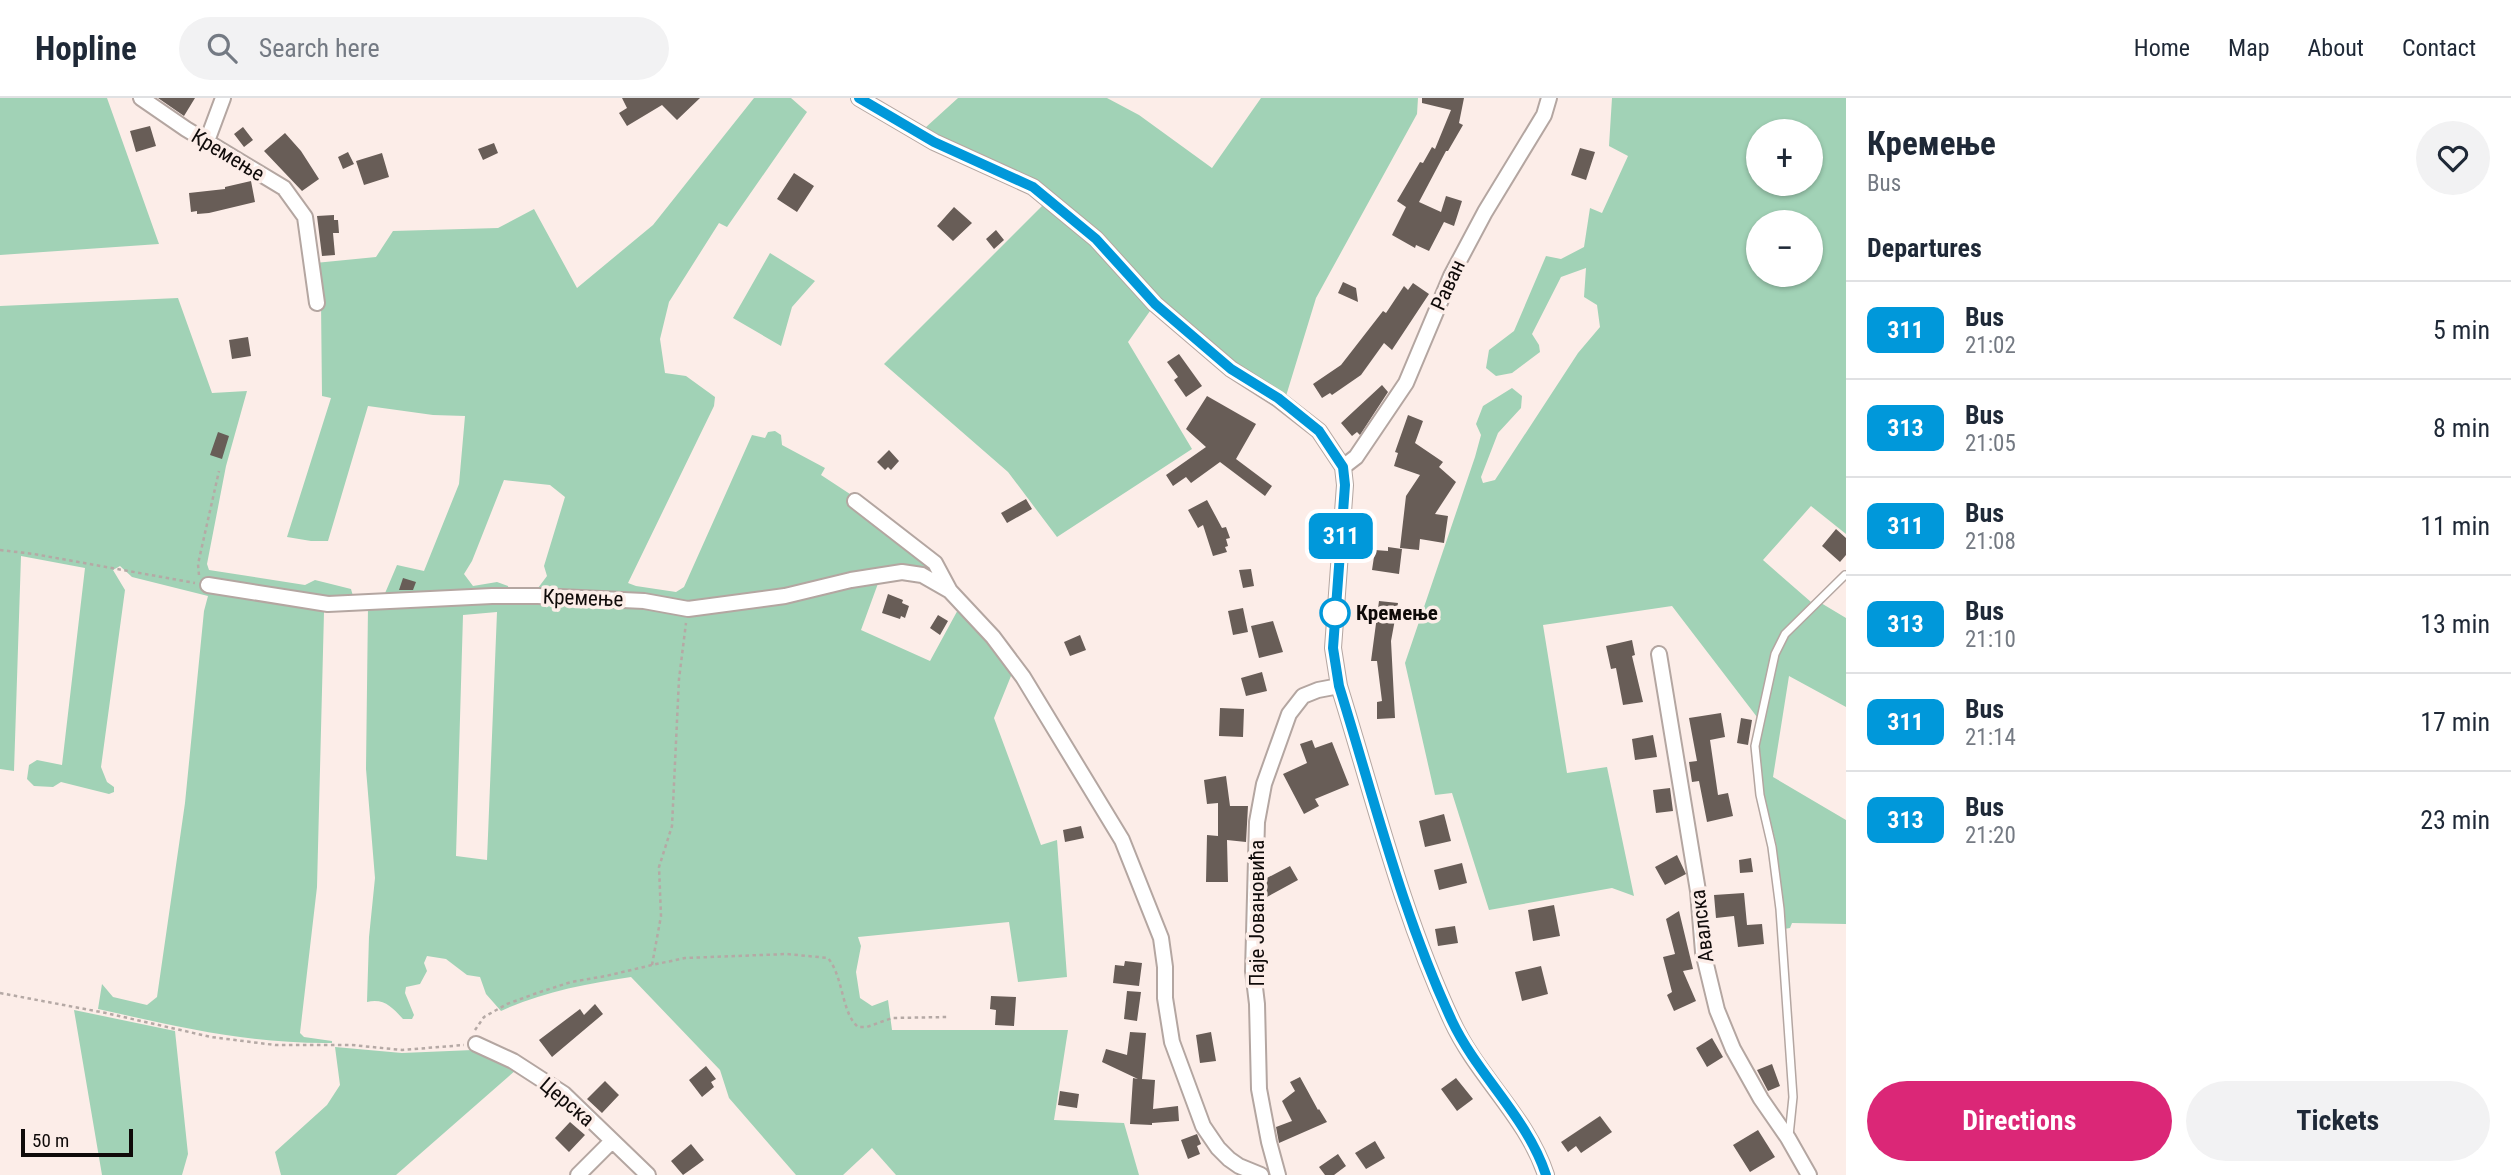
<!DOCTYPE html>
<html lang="en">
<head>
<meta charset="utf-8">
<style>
	:root { --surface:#fff; --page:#f2f2f3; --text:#1f2937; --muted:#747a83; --line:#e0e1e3; --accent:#db2777 }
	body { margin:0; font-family:"Roboto Condensed",sans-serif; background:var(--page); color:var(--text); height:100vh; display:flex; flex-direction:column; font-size:26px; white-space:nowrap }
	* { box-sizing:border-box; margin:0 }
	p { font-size:23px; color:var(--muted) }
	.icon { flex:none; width:38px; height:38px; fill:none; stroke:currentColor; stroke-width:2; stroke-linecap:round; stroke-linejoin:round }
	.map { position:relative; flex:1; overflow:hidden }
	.drawer { display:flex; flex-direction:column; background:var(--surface); width:665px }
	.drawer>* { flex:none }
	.badge { padding:0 14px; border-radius:10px; font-size:24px; line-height:46px }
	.buttons { position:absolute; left:1746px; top:21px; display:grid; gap:14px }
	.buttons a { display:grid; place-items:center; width:77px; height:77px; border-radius:50%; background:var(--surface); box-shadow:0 2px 5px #0004; font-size:35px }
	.scale { position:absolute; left:21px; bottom:18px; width:112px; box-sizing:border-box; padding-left:7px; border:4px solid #0f0a09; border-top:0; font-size:19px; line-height:24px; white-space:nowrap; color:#0f0a09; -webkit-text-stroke:5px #fcede8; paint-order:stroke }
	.map>.badge { position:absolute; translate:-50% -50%; box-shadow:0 0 0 4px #fff }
	h2 { padding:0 21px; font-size:26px; line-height:63px }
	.round { display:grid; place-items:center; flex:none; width:74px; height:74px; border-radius:37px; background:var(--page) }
	.headline { display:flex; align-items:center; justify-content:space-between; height:119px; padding:0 21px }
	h1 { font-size:33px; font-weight:700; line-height:52px }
	.cta { display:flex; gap:14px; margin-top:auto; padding:14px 21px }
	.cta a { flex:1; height:80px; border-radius:42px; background:var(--accent); color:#fff; font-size:28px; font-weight:700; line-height:80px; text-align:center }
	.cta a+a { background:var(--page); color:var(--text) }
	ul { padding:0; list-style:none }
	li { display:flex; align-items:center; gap:21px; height:98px; padding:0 21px; border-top:2px solid var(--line) }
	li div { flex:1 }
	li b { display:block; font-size:26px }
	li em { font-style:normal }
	li .badge { min-width:77px; font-weight:700; text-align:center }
	header { display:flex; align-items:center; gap:42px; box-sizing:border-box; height:98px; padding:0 35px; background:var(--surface); border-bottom:2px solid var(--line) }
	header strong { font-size:33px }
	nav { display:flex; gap:38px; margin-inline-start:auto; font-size:24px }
	.search { width:490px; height:63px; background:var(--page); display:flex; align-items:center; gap:18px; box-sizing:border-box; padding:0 24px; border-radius:38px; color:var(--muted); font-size:26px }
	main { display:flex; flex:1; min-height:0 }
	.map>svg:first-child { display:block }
	.green { fill:#a1d2b6; fill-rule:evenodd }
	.building { fill:#685d57 }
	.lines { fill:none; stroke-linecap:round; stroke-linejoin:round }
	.service-casing { stroke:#b4a6a1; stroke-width:10 }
	.minor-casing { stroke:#b4a6a1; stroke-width:18 }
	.path { stroke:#b5a9a5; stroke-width:2.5; stroke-dasharray:3.5 3.5; stroke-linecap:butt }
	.service { stroke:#fff; stroke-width:7 }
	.minor { stroke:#fff; stroke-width:14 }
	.line-casing { stroke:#fff; stroke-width:16 }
	.line { stroke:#0098da; stroke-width:10 }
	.stop-dot { fill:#fff; stroke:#0098da; stroke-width:3.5 }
	.labels { text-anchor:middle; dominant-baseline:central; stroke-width:7; stroke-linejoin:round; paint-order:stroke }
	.street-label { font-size:21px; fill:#0f0a09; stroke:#fcede8 }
	.stop-label { font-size:21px; font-weight:bold; fill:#0f0a09; stroke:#fcede8; text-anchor:start }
</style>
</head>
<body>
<header>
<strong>Hopline</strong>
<div class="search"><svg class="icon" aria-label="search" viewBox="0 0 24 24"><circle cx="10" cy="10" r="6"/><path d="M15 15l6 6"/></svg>Search here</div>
<nav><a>Home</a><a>Map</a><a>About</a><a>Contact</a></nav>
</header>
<main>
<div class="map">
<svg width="1846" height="1077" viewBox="0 0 1846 1077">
	<rect width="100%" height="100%" fill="#fcede8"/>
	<path class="green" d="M0,0H107L159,146L0,157Z
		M754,0H791L807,14L727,129L719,125L669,204L660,241L665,275L686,278L715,299L714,308L628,485L636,488L676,494L684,489L752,337L765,340L768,334L775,333L781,337L782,347L825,370L821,377L853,398L934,468L929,478L924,475L689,508L540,495L538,490L547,478L544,468L565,399L550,387L504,382L472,463L464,476L473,488L497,484L508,488L509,495L383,500L397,467L424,473L459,386L465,318L433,317L368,308L328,443H311L287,439L331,300L322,298L321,204L315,165L376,159L393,133L498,130L534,111L577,190L653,127Z
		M958,0H1107L1139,17L1212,70L1261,0H1418L1417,16L1316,200L1286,298L1229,261L1161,202L1101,137L1038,86L925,30Z
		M1612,0H1846V436L1811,408L1763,462L1811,504L1781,535L1771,555L1757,619L1672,508L1543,527L1567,675L1607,669L1634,798L1612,790L1489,812L1452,695L1435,697L1405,565L1475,359L1481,337L1476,326L1483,308L1512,290L1522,298L1521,310L1498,335L1481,379L1483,385L1495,382L1578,255L1600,229L1597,207L1584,199L1586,170L1561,179L1532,236L1539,247L1540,254L1512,275L1496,278L1486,270L1489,252L1514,233L1546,158L1561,161L1584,149L1590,110L1602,115L1628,58L1609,48ZM1759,33H1811V86H1759ZM1759,124H1811V177H1759Z
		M1044,106L1091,145L1150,213L1128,244L1192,351L1057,439L1008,374L884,266Z
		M770,155L815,183L792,209L781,248L733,220Z
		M178,200L212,295L247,293L226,368L207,466L209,472L305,487L315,482L351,491L353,498L341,513L324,514L317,789L300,935L304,939L332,943V945C248,946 179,929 98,911L102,886L113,899L147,907L157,899L185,705L204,513L208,498L132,479L120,468L113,472L125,492L101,669L107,684L114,689V694L109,696L61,684L53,689L34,688L27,681L29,667L37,662L62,667L85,470L21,458L14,673L0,671V208Z
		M880,480L861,532L930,563L960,508L1013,573L994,620L1041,747L1057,742L1067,879L1018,884L1009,824L858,839L861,848L856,874L860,900L872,908L888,902L892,932H1068L1054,1022L1124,1025L1139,1077H896L872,1050L843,1077H796L729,1000L720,972L631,879C586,886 542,894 501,913L486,896L480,879L467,877L446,861L427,858L424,865L427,873L420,886L406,889L405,895L414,917L412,921H403C392,909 384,900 367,904L369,839L375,780L366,671L368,509L494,503L598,506L689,513ZM497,514L487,762L456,758L463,517Z
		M1821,505L1846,520V609L1789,578L1773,679L1846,722V826L1792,825L1790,830L1784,831L1776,745L1763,695L1758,649L1778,557L1788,538Z
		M74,912L175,933L188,1056L182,1077H102Z
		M335,949L402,955L473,952L517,971L396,1077H281L275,1054L327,1007L340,987Z"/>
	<path class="building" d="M158,0H195L184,18Z
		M622,0H700L677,22L662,7L627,28L619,15L627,10Z
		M1422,0H1464L1459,25L1463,27L1448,53H1446L1419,104L1441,114L1446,98L1462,103L1454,128L1444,124L1429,153L1416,147L1415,150L1392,137L1406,109L1397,103L1420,64L1423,65L1432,49L1435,51L1451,12L1422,5Z
		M150,28L156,48L136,54L130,33Z
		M243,29L253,42L244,49L234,36Z
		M285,35L301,53L319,81L302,93L264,53Z
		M494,45L498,55L483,62L478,51Z
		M1580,50L1595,54L1586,82L1571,77Z
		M348,54L354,66L343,71L338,59Z
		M382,55L389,79L364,87L356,63Z
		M794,75L814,88L797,114L777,101Z
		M251,83L255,104L209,115L197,116V113L191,114L189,95L225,91V89Z
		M954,109L972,125L953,143L937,128Z
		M334,117V122H338L339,135H333L335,157L322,158L317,118Z
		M996,132L1004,142L994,151L986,141Z
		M1343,184L1356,190L1358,204L1338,195Z
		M1413,185L1429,196L1392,252L1384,245L1361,277L1332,297L1330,295L1322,300L1313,286L1341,267L1383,213L1386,215L1404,188L1408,192Z
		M248,239L251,258L232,261L229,242Z
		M1179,256L1202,288L1186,299L1174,282L1178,279L1167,264Z
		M1382,287L1388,294L1360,337L1357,334L1352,338L1341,325Z
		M1207,298L1256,326L1236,361L1272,388L1265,398L1220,364L1191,385L1186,379L1173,388L1166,377L1206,349L1186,331Z
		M1408,317L1423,323L1415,345L1443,364L1439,369L1456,384L1435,416L1448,418L1444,445L1420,441L1419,452L1400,450L1406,398L1420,377L1394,368L1398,355L1395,354Z
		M218,334L229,338L222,361L210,357Z
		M889,352L899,363L891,372L888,369L885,372L877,364Z
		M1026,401L1032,411L1007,425L1001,415Z
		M1207,402L1222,430L1226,429L1230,440L1226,441L1228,448L1225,449L1227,454L1213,458L1203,427L1198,430L1188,412Z
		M1836,431L1846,440V457L1840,464L1822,448Z
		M1388,449L1402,451L1399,476L1372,472L1375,452L1388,453Z
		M1251,471L1254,488L1243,490L1239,472Z
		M403,480L416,484L413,492H399Z
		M888,496L903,502L902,505L909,508L905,520L901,518L900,521L882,515Z
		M1379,503L1398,505L1391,543L1395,620L1377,621V604L1382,603L1377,563H1371Z
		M1243,510L1248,534L1233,537L1228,513Z
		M938,517L948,523L940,537L930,530Z
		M1273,523L1283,554L1259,560L1251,528Z
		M1080,537L1086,552L1070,558L1064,544Z
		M1632,542L1635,557L1632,558L1643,604L1623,607L1616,570L1611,571L1606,548Z
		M1262,574L1267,593L1246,598L1241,580Z
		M1220,610L1244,611L1243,639L1219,638Z
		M1721,615L1725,639L1710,642L1718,697L1728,695L1733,718L1707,724L1699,683L1692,684L1689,664L1697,663L1689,620Z
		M1741,620L1752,622L1748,647L1737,645Z
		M1653,637L1657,659L1635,662L1632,641Z
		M1312,642L1315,650L1332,644L1349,687L1315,701L1319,708L1304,716L1283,676L1307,665L1300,646Z
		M1226,678L1230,708H1248L1246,744L1227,742L1228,784H1206L1207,737L1218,738V705L1207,706L1204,682Z
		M1670,690L1673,713L1656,715L1653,692Z
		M1444,716L1451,743L1425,749L1419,723Z
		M1081,728L1084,740L1065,744L1063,732Z
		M1677,757L1686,776L1665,787L1655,769Z
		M1751,760L1753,774L1740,775L1739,762Z
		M1462,765L1467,785L1439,792L1434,772Z
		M1290,768L1298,782L1265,800V781Z
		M1744,795L1747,827L1762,826L1764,846L1738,849L1734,818L1716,820L1714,797Z
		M1554,807L1560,838L1533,843L1528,812Z
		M1679,813L1693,871L1683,873L1696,903L1674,913L1667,897L1672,894L1663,859L1675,856L1666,821Z
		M1455,828L1458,845L1438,848L1435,831Z
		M1125,863L1142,865L1139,888L1113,885L1115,867L1124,868Z
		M1541,868L1548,896L1522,903L1515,874Z
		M1127,893L1141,894L1137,923L1124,921Z
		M991,898L1016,899L1014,928L995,927L996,912L990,911Z
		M595,906L603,916L552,959L539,942L580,911L584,917Z
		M1130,934L1146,935L1142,981L1155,982L1153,1011L1178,1008L1179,1023L1152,1025V1027L1130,1026L1133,980L1138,981L1102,964L1106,951L1127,957Z
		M1211,934L1216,963L1200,965L1196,937Z
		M1712,940L1723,959L1707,969L1696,950Z
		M1772,966L1780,988L1768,993L1757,972Z
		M706,968L716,981L711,984L714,989L702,999L689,982Z
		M1300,979L1318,1012L1319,1011L1327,1024L1279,1045L1276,1029L1292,1023L1282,1003L1295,993L1290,984Z
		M1456,980L1473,1001L1457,1013L1441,991Z
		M605,983L619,997L602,1015L587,1001Z
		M1060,993L1079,996L1077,1010L1058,1007Z
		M1600,1018L1612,1034L1581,1055L1576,1048L1568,1054L1561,1044Z
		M570,1024L585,1037L569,1054L555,1040Z
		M1758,1032L1775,1059L1750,1074L1733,1047Z
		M1197,1036L1201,1046L1197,1048L1200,1056L1188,1061L1181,1042Z
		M1375,1043L1385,1060L1366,1071L1355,1055Z
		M691,1046L704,1062L683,1077L671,1063Z
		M1338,1056L1346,1068L1334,1077H1325L1319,1069Z"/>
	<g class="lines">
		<defs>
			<path id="service" d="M1789,1038L1793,999L1780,811L1772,749L1760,697L1755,648L1775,556L1785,536L1845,477"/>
			<path id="minor" d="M141,0L186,31L284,90L305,119L317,205
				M859,0L934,44L1033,89L1096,141L1155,206L1231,271L1278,301L1319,333L1343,369L1345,387L1333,550L1339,588C1374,700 1402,816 1452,923C1477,978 1527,1019 1546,1077
				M207,43L223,0
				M1343,369L1356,359L1406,285L1451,178L1485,114L1544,17L1549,0
				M855,403L935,465L950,493
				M208,487L328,506L492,498H538L644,503L688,511L785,498L851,482L902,474L922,477L950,493L993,539L1023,579L1122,742L1161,840L1165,869V900L1172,944L1203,1028L1218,1050L1229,1061L1239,1068L1261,1077
				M1659,556L1698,793L1703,854L1717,912L1733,951L1761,1001L1788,1040L1809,1077
				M476,946L513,963L564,996L648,1077
				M578,1077L612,1043
				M1278,1077L1269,1044L1259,991L1257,906L1253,873L1257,724L1264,686L1289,616L1303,598L1318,592L1339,588"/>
		</defs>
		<use href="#service" class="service-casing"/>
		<use href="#minor" class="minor-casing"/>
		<path class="path" d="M0,452L34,456L195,485
			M199,477L198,466L219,373
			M652,867L661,818L659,769L672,728L679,581L686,525
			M0,895L106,915L211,939L275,947H352L402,952L464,947
			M475,932L484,919L507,906L537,895L571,884L606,878L652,867L685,860L787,856L828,860C844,880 841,914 858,929H867L892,920L947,919"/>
		<use href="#service" class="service"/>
		<use href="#minor" class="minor"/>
	</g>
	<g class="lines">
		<defs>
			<path id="line" d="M859,0L934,44L1033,89L1096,141L1155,206L1231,271L1278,300L1319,333L1343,369L1345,387L1333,550L1339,588C1374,700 1402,816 1452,923C1478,978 1527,1019 1546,1077"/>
		</defs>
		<use href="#line" class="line-casing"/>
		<use href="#line" class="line"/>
	</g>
	<circle class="stop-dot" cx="1335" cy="515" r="14"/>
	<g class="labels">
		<g class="street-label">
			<text transform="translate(228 57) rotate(31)">Кремење</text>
			<text transform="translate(1448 187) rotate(-65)">Раван</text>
			<text transform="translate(583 500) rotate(2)">Кремење</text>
			<text transform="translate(1257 815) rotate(-90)">Паје Јовановића</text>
			<text transform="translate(1702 828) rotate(-97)">Авалска</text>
			<text transform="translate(567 1004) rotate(40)">Церска</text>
		</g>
		<g class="stop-label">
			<text x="1356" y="515">Кремење</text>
		</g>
	</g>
</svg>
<div class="buttons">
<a>+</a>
<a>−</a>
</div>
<div class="scale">50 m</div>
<b class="badge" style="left:1341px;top:438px;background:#0098da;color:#fff">311</b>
</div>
<section class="drawer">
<div class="headline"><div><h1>Кремење</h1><p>Bus</p></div><a class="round"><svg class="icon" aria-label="heart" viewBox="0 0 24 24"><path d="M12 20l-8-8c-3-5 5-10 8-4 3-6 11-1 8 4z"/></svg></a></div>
<h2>Departures</h2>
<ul>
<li><span class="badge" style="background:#0098da;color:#fff">311</span><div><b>Bus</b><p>21:02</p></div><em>5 min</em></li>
<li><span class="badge" style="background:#0098da;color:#fff">313</span><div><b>Bus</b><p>21:05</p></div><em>8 min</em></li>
<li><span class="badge" style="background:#0098da;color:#fff">311</span><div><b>Bus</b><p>21:08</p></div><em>11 min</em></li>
<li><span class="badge" style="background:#0098da;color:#fff">313</span><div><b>Bus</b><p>21:10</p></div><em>13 min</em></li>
<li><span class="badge" style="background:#0098da;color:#fff">311</span><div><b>Bus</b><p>21:14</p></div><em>17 min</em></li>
<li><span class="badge" style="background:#0098da;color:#fff">313</span><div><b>Bus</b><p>21:20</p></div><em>23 min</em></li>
</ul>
<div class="cta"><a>Directions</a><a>Tickets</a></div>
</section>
</main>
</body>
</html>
